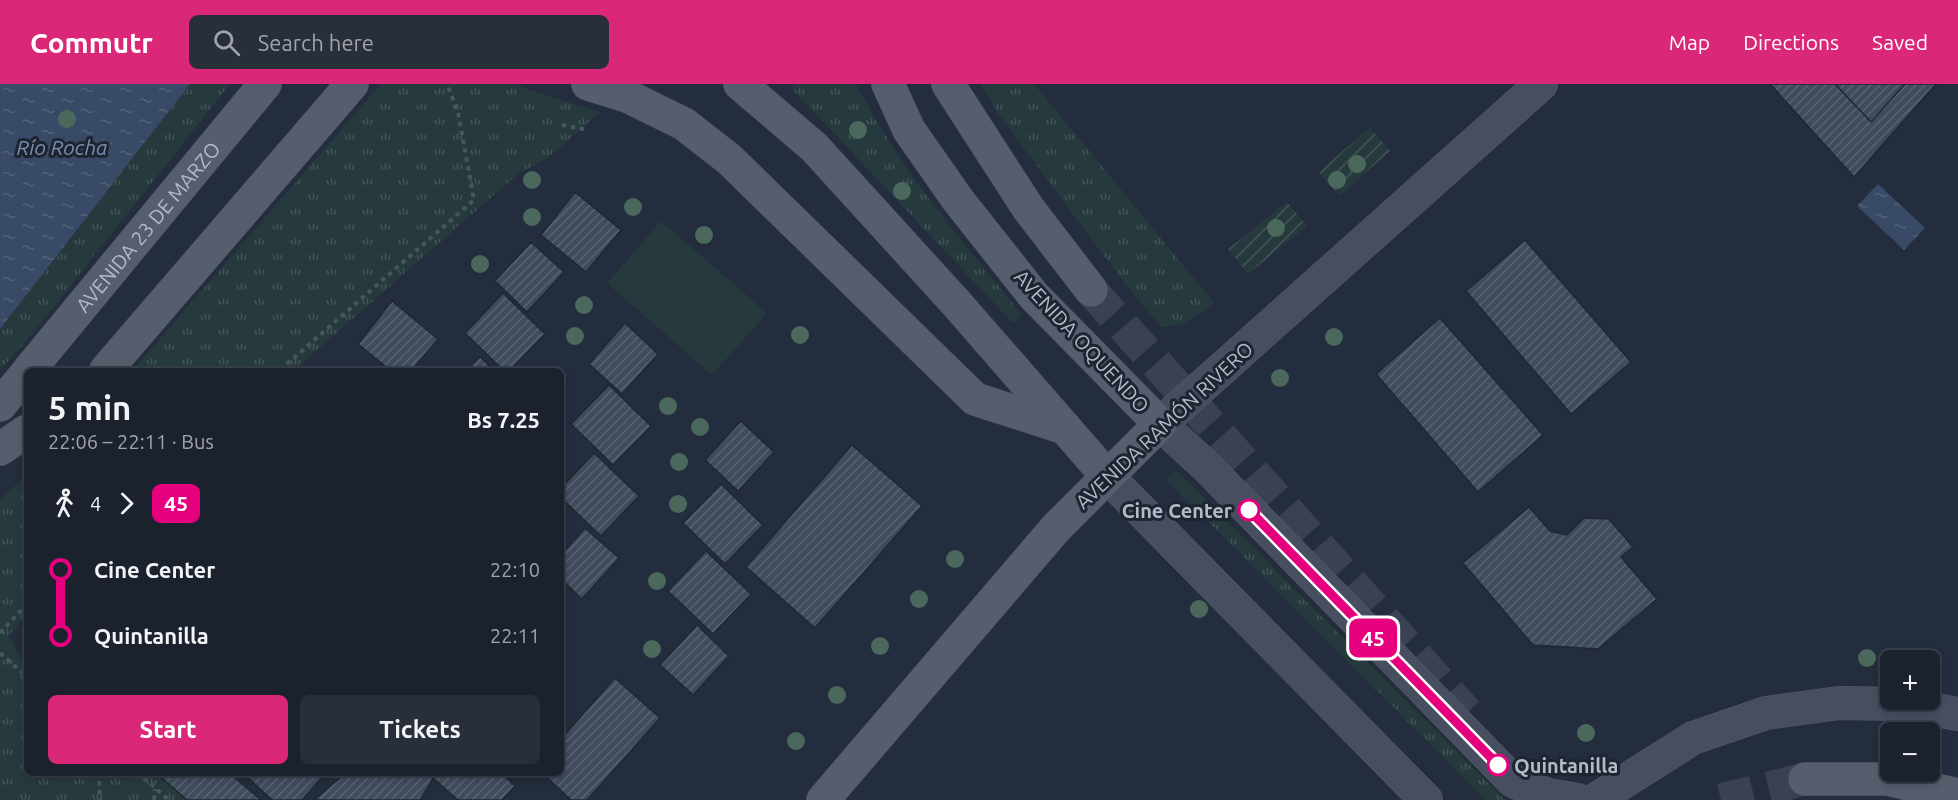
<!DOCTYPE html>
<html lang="en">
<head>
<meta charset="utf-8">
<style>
	:root { --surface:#1b222e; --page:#282f3a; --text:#f1f3f6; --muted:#a0a4aa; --line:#393f4a; --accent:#db2777 }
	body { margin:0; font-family:Ubuntu,sans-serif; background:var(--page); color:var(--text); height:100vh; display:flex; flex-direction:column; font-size:22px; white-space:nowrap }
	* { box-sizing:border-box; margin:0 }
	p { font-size:20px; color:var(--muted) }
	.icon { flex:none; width:33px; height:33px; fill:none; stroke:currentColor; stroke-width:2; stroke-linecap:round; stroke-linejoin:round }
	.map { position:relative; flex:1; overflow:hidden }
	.drawer { position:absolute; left:24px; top:284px; width:540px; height:408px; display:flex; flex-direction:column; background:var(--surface); border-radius:9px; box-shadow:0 3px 9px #0003,0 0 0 2px var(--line) }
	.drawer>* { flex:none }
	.badge { padding:0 12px; border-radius:9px; font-size:21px; line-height:39px }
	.fabs { position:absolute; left:1880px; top:566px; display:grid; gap:12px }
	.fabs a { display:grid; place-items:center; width:60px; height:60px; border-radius:9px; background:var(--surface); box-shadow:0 3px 9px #0003,0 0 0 2px var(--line); font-size:30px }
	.map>.badge { position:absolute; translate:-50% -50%; box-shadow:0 0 0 3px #fff }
	.legs { display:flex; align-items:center; gap:9px; height:66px; padding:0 24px; font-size:20px }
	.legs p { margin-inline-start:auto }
	.head { display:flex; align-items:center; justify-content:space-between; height:102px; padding:0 24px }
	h1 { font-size:33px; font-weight:700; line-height:45px }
	.primary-button { display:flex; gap:12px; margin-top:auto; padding:12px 24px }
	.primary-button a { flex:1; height:69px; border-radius:9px; background:var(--accent); color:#fff; font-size:24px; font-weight:700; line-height:69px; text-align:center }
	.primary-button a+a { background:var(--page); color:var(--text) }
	ul { padding:0 24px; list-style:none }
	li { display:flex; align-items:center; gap:21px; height:66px; font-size:22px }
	li i { display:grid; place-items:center; width:9px; height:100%; margin:0 8px; background:currentColor }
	li i::after { content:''; width:15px; height:15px; margin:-8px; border:4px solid; border-radius:50%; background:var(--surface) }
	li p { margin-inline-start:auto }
	li:first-child i { background:linear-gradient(#0000 50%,currentColor 0) }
	li:last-child i { background:linear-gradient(currentColor 50%,#0000 0) }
	header { display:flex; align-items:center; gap:36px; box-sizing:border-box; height:84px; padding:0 30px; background:var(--accent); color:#fff }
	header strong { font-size:28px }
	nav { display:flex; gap:33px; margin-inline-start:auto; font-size:21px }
	.search { width:420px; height:54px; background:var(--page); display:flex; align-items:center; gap:15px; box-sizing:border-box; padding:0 21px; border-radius:9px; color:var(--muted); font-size:22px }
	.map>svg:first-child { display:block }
	.grass { fill:url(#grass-tufts) }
	.garden { fill:url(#garden-furrows) }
	.pitch { fill:#263a3e }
	.water { fill:url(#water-ripples) }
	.building { fill:url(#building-hatch); stroke:#1f2734; stroke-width:1.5 }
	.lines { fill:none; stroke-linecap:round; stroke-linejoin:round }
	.primary-tunnel { stroke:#3a4252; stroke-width:33; stroke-dasharray:33 16; stroke-linecap:butt }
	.secondary-casing { stroke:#535b68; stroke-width:34 }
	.primary-casing { stroke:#414956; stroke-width:34 }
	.path { stroke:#44575b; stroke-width:4; stroke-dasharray:4.5 4.5; stroke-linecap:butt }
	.secondary { stroke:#464e60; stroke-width:33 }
	.primary { stroke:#565e6d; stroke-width:33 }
	.tree { fill:#4b685d }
	.line-1-casing { stroke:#fff; stroke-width:14 }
	.line-1 { stroke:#e6007e; stroke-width:9 }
	.stop-1-dot { fill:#fff; stroke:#e6007e; stroke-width:3 }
	.labels { text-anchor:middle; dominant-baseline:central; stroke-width:6; stroke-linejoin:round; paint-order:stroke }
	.street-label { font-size:20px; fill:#b4bbc8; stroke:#1d2532 }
	.stop-label { font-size:20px; font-weight:bold; fill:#b4bbc8; stroke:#1d2532; text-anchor:end }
	.water-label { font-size:21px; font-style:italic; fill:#7c8fb0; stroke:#1d2532 }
</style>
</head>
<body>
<header>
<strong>Commutr</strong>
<div class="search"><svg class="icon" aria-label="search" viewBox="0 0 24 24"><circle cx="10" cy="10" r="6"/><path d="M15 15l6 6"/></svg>Search here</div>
<nav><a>Map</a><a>Directions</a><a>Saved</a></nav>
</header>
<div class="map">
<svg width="1958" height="716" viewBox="0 0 1958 716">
	<defs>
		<pattern id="grass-tufts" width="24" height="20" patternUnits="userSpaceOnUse" patternTransform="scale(1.5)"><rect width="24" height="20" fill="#263a3e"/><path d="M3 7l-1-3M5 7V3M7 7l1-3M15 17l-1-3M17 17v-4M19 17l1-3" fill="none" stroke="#435558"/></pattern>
		<pattern id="garden-furrows" width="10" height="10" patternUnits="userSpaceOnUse" patternTransform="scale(1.5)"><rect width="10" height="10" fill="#263a3e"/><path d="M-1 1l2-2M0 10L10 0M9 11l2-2" fill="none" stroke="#435558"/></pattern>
		<pattern id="water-ripples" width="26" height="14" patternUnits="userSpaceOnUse" patternTransform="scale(1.5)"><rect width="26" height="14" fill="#394a66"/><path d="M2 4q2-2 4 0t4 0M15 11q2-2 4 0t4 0" fill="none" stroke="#53627a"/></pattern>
		<pattern id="building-hatch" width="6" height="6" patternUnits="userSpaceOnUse" patternTransform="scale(1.5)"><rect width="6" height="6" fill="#404b5c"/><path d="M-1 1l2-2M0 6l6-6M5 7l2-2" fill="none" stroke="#596372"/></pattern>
	</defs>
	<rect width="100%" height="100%" fill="#242d3d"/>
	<path class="grass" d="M190,0H230L29,254L0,286V245Z
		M381,0H517L526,5L600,28L548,74L519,89L294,286H133Z
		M797,0H856C900,86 962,157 1022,231L1013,239L791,4Z
		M981,0H1034L1215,220L1181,241L1161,243L1122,196L997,28Z
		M1175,386L1505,716H1486L1166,395Z
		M27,391V531L9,551L20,574L27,580V688L155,689L187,716H0V416Z"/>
	<path class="garden" d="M1370,43L1390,67L1339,112L1319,88Z
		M1287,118L1307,142L1248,190L1228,165Z"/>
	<path class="pitch" d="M661,137L767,229L712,291L607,199Z"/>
	<path class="water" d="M0,0H190L0,245Z
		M1878,100L1925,144L1904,166L1857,122Z"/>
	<path class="building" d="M1770,0H1835L1871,38L1905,0H1936L1854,93Z
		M1835,0H1905L1871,38Z
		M575,108L621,146L586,188L541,151Z
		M1525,156L1631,278L1571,330L1466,207Z
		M531,158L564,188L527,228L495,197Z
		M503,209L545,250L510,286H503L465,249Z
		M392,217L438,255L412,286H390L358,260Z
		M1440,234L1543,351L1478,408L1376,290Z
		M625,239L658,270L622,310L589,280Z
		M480,273L494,286H467Z
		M609,301L651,342L613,381L571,340Z
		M741,337L774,368L738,407L705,376Z
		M852,361L922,422L815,544L746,483Z
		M594,369L639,412L601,452L561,414V404Z
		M721,400L763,441L725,480L683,439Z
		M1529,423L1550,447L1567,451L1584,434L1609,435L1633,463L1621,473L1657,515L1598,565L1533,561L1463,479Z
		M585,444L619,474L582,515L561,495V471Z
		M706,467L751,510L713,550L668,507Z
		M697,541L729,572L693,611L660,581Z
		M615,594L660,634L587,716H571L541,688H561V655Z
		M155,688H228L261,716H187Z
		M242,688H327L302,716H272Z
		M347,688H426L433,695L420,716H314Z
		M426,688H500L515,702L502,716H458Z"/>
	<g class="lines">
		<path class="primary-tunnel" d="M1091,206L1467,629
			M1721,716L1805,695"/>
		<defs>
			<path id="secondary" d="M1541,0L1160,340L1207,383L1513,697L1548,711L1578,716
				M1106,391L1426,716
				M1595,716L1693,654L1766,629L1839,619L1903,620L1958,630"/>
			<g id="primary">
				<path d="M588,0L627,12L684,40L729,75L975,315L1065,344"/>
				<path d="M740,0L814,63L957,220L1106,391"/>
				<path d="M948,0L1028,124L1091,206"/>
				<path id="s1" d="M29,286L265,0"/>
				<path d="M106,286L352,0"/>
				<path d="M0,321L27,289"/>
				<path d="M0,365L27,347"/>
				<path d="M1805,695H1887L1958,711"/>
				<path d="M823,716L1056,444L1160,340L1034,212L958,116L909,46L888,0"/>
			</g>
		</defs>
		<use href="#secondary" class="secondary-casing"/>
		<use href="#primary" class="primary-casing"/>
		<path class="path" d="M562,41L588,46
			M280,286L474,116L458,28L447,0
			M0,549L27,520
			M0,569L27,593
			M99,688L100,716
			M137,688L169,716
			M154,716L155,705"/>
		<use href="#secondary" class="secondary"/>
		<use href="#primary" class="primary"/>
	</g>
	<g class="tree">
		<circle cx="67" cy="35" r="9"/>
		<circle cx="858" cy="46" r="9"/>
		<circle cx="1357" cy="80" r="9"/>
		<circle cx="532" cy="96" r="9"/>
		<circle cx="1337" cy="96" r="9"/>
		<circle cx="902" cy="107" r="9"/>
		<circle cx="633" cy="123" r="9"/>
		<circle cx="532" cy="133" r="9"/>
		<circle cx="1276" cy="144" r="9"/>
		<circle cx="704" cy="151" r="9"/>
		<circle cx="480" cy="180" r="9"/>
		<circle cx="584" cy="221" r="9"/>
		<circle cx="800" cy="251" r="9"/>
		<circle cx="575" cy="252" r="9"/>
		<circle cx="1334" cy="253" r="9"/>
		<circle cx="1280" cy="294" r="9"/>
		<circle cx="668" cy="322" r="9"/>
		<circle cx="700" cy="343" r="9"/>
		<circle cx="679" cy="378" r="9"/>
		<circle cx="678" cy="420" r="9"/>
		<circle cx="955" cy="475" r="9"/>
		<circle cx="657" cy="497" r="9"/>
		<circle cx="919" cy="515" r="9"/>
		<circle cx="1199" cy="525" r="9"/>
		<circle cx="880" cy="562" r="9"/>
		<circle cx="652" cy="565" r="9"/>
		<circle cx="1867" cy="574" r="9"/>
		<circle cx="837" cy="611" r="9"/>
		<circle cx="1586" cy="649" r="9"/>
		<circle cx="796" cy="657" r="9"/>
	</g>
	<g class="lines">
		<defs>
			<path id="line-1" d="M1249,426L1498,681"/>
		</defs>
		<use href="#line-1" class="line-1-casing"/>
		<use href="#line-1" class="line-1"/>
	</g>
	<g class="stop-1-dot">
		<circle cx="1249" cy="426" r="10"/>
		<circle cx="1498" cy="681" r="10"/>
	</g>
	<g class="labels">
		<g class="street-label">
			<text stroke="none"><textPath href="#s1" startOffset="186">AVENIDA 23 DE MARZO</textPath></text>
			<text transform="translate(1082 257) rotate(47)">AVENIDA OQUENDO</text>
			<text transform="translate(1164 341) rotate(-43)">AVENIDA RAMÓN RIVERO</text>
		</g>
		<g class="stop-label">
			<text x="1232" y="426">Cine Center</text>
			<text x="1514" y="681" text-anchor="start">Quintanilla</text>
		</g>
		<g class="water-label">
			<text x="62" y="63">Río Rocha</text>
		</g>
	</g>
</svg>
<div class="fabs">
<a>+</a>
<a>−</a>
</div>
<b class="badge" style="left:1373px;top:554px;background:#e6007e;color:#fff">45</b>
<section class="drawer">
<div class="head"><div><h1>5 min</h1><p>22:06 – 22:11 · Bus</p></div><b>Bs 7.25</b></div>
<div class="legs"><svg class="icon" aria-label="walk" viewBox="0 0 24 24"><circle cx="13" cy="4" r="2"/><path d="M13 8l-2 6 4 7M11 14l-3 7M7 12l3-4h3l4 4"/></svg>4<svg class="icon" aria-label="forward" viewBox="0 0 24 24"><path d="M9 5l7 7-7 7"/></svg><b class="badge" style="background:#e6007e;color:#fff">45</b></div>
<ul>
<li><i style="color:#e6007e"></i><b>Cine Center</b><p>22:10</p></li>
<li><i style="color:#e6007e"></i><b>Quintanilla</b><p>22:11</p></li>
</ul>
<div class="primary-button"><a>Start</a><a>Tickets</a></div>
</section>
</div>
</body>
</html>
